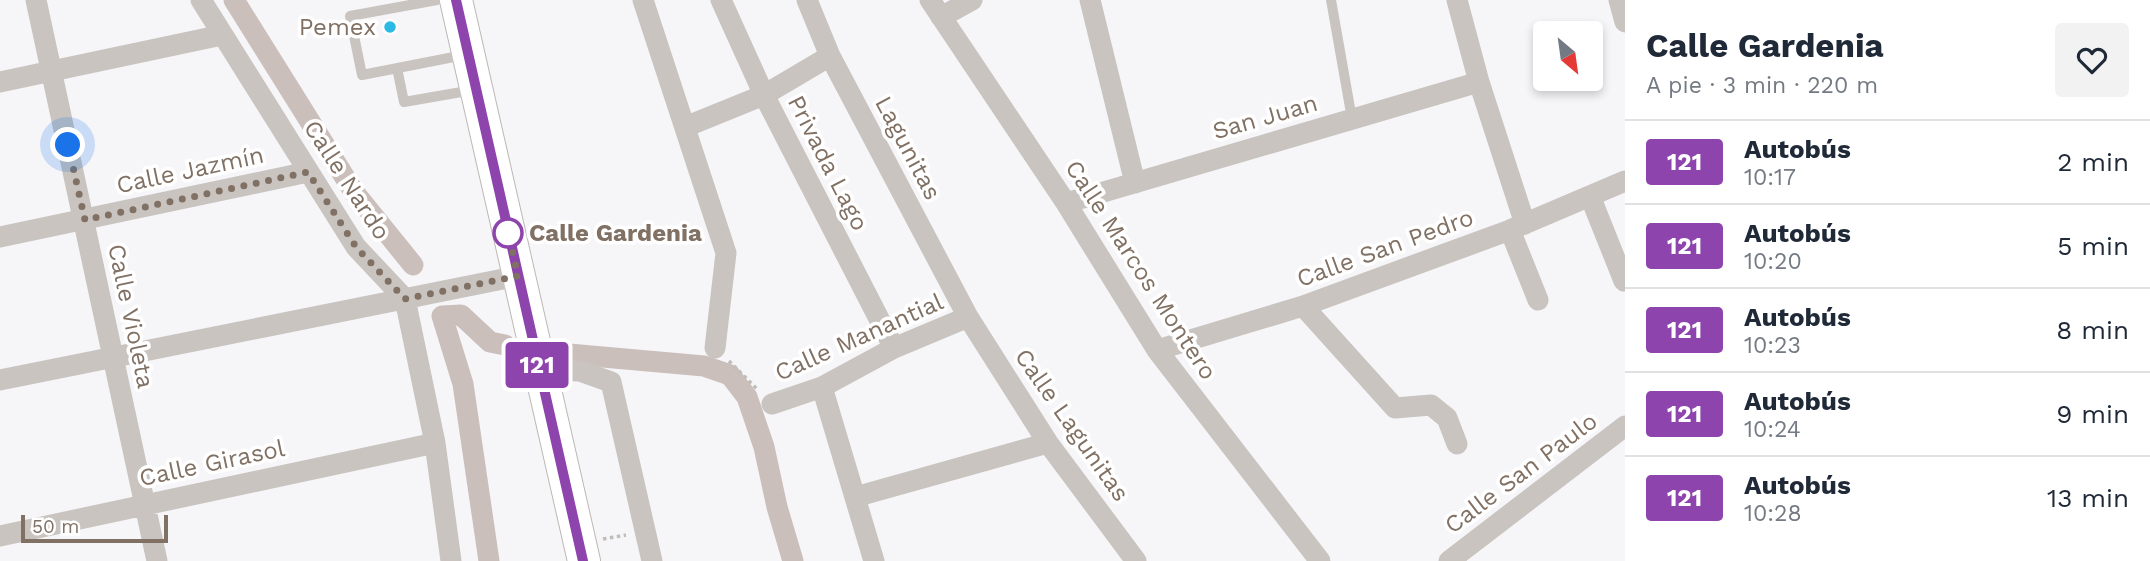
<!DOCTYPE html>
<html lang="es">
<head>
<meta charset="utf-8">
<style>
	:root { --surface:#fff; --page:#f2f2f3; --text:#1f2937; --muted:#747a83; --line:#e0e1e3 }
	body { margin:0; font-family:"Work Sans",sans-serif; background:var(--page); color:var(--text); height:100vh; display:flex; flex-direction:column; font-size:26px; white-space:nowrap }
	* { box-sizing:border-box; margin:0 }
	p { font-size:23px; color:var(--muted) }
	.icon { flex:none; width:38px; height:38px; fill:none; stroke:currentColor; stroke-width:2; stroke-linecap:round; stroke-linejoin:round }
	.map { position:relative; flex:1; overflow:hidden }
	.drawer { display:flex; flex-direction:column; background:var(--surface); width:525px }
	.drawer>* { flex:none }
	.badge { padding:0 14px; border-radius:5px; font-size:24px; line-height:46px }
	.needle { width:46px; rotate:151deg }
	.buttons { position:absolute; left:1533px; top:21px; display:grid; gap:14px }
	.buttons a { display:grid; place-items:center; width:70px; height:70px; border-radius:7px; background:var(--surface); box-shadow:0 4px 10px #0003; font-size:35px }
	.scale { position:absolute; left:21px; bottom:18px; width:147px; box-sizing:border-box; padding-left:7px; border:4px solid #817164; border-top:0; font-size:19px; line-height:24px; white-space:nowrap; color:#817164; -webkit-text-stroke:5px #fff; paint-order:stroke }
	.you { position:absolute; width:35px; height:35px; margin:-18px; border:5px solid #fff; border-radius:50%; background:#1a73e8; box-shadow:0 0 0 10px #1a73e833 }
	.map>.badge { position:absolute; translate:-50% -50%; box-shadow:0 0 0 4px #fff }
	.round { display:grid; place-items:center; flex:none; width:74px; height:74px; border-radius:7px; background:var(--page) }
	.overview { display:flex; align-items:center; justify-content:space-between; height:119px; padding:0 21px }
	h1 { font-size:33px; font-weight:700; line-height:52px }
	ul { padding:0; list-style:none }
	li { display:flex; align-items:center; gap:21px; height:84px; padding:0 21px; border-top:2px solid var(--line) }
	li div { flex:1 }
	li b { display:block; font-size:26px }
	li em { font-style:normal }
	li .badge { min-width:77px; font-weight:700; text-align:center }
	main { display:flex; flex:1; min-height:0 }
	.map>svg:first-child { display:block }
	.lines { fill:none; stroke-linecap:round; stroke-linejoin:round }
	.canal { stroke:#cbbfbb; stroke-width:21 }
	.secondary-casing { stroke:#bdb7b2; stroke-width:34 }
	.path { stroke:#c1bdba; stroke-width:3.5; stroke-dasharray:3.5 3.5; stroke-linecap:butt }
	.lane { stroke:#c9c4c0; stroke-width:10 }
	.street { stroke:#c9c4c0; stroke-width:21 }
	.secondary { stroke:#fff; stroke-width:32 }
	.line-casing { stroke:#fff; stroke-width:16 }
	.line { stroke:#8e44ad; stroke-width:10 }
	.walk { stroke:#817164; stroke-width:7; stroke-dasharray:0 12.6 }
	.poi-dot { fill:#2cbae4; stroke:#fff; stroke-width:2.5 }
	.stop-dot { fill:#fff; stroke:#8e44ad; stroke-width:3.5 }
	.labels { text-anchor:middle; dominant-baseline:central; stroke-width:7; stroke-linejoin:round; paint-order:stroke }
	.poi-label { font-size:24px; fill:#817164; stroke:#fff; text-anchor:end }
	.street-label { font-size:24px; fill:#817164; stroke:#fff }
	.stop-label { font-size:24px; font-weight:bold; fill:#817164; stroke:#fff; text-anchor:start }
</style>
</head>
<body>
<main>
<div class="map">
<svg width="1625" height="561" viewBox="0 0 1625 561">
	<rect width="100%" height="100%" fill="#f6f6f9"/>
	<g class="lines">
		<path class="canal" d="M234,0L354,192L413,265
			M569,354L704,366L730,375L747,397L764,447L777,507L793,561
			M489,561L463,384L442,316L461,315L490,342L505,345"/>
		<defs>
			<path id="secondary" d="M456,0L584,561"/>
		</defs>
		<use href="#secondary" class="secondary-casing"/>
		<path class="path" d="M729,361L758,390
			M603,539L626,535"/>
		<path class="lane" d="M437,0L350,16L362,75L464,55
			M1331,0L1352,119
			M397,68L404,102L473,90"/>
		<path class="street" d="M36,0L157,561
			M201,0L356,247L405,299L435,443L451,561
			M643,0L726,253L715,348
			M721,0L764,95L894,348
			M807,0L830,56L968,317L1048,443L1136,561
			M930,0L1066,203L1157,350L1320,561
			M1090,0L1135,183
			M1457,0L1479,82L1525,224
			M1619,0L1625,22
			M941,17L972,0
			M0,82L222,35
			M685,127L764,95L830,56
			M1590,196L1624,281
			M1066,203L1479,82
			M1510,230L1538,300
			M0,237L308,172
			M1303,306L1395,408L1431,405L1447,418L1457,444
			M1157,350L1303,306L1510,230L1625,181
			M538,370L580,371L611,382L652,561
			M0,380L518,276
			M822,387L874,561
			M772,404L822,387L894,348L968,317
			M855,497L1048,443
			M0,536L435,443
			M1449,561L1625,426"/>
		<use href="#secondary" class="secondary"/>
	</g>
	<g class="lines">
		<defs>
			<path id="line" d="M456,0L583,561"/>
		</defs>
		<use href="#line" class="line-casing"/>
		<use href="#line" class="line"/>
		<path class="walk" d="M68,145L85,220L308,172L356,247L405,299L518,276L506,223L508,233"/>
	</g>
	<circle class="poi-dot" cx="390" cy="27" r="7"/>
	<circle class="stop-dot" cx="508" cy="233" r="14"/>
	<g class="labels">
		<g class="poi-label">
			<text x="376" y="27">Pemex</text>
		</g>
		<g class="street-label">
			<text transform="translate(1265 117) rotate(-16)">San Juan</text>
			<text transform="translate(908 148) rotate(62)">Lagunitas</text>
			<text transform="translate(828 163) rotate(63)">Privada Lago</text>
			<text transform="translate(190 170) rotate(-12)">Calle Jazmín</text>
			<text transform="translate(347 180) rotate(57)">Calle Nardo</text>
			<text transform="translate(1385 248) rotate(-20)">Calle San Pedro</text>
			<text transform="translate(1141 270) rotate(57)">Calle Marcos Montero</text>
			<text transform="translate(131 316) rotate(78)">Calle Violeta</text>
			<text transform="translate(859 337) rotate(-24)">Calle Manantial</text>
			<text transform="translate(1072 425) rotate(55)">Calle Lagunitas</text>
			<text transform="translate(212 463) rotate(-12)">Calle Girasol</text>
			<text transform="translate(1521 473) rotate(-37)">Calle San Paulo</text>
		</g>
		<g class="stop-label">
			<text x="529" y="233">Calle Gardenia</text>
		</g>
	</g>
</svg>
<div class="buttons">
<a><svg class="needle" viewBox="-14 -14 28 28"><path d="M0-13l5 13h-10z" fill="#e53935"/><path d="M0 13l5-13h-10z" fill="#747a83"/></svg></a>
</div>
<div class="scale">50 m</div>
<div class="you" style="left:68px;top:145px"></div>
<b class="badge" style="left:537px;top:365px;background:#8e44ad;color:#fff">121</b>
</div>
<section class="drawer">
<div class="overview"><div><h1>Calle Gardenia</h1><p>A pie · 3 min · 220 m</p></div><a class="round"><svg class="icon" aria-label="heart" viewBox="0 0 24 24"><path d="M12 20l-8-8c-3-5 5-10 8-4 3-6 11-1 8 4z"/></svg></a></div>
<ul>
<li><span class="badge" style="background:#8e44ad;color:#fff">121</span><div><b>Autobús</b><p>10:17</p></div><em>2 min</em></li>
<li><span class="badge" style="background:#8e44ad;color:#fff">121</span><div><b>Autobús</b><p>10:20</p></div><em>5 min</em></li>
<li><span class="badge" style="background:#8e44ad;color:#fff">121</span><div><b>Autobús</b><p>10:23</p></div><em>8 min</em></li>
<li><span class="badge" style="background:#8e44ad;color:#fff">121</span><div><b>Autobús</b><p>10:24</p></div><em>9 min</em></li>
<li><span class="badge" style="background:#8e44ad;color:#fff">121</span><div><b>Autobús</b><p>10:28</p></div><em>13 min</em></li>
</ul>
</section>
</main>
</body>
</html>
